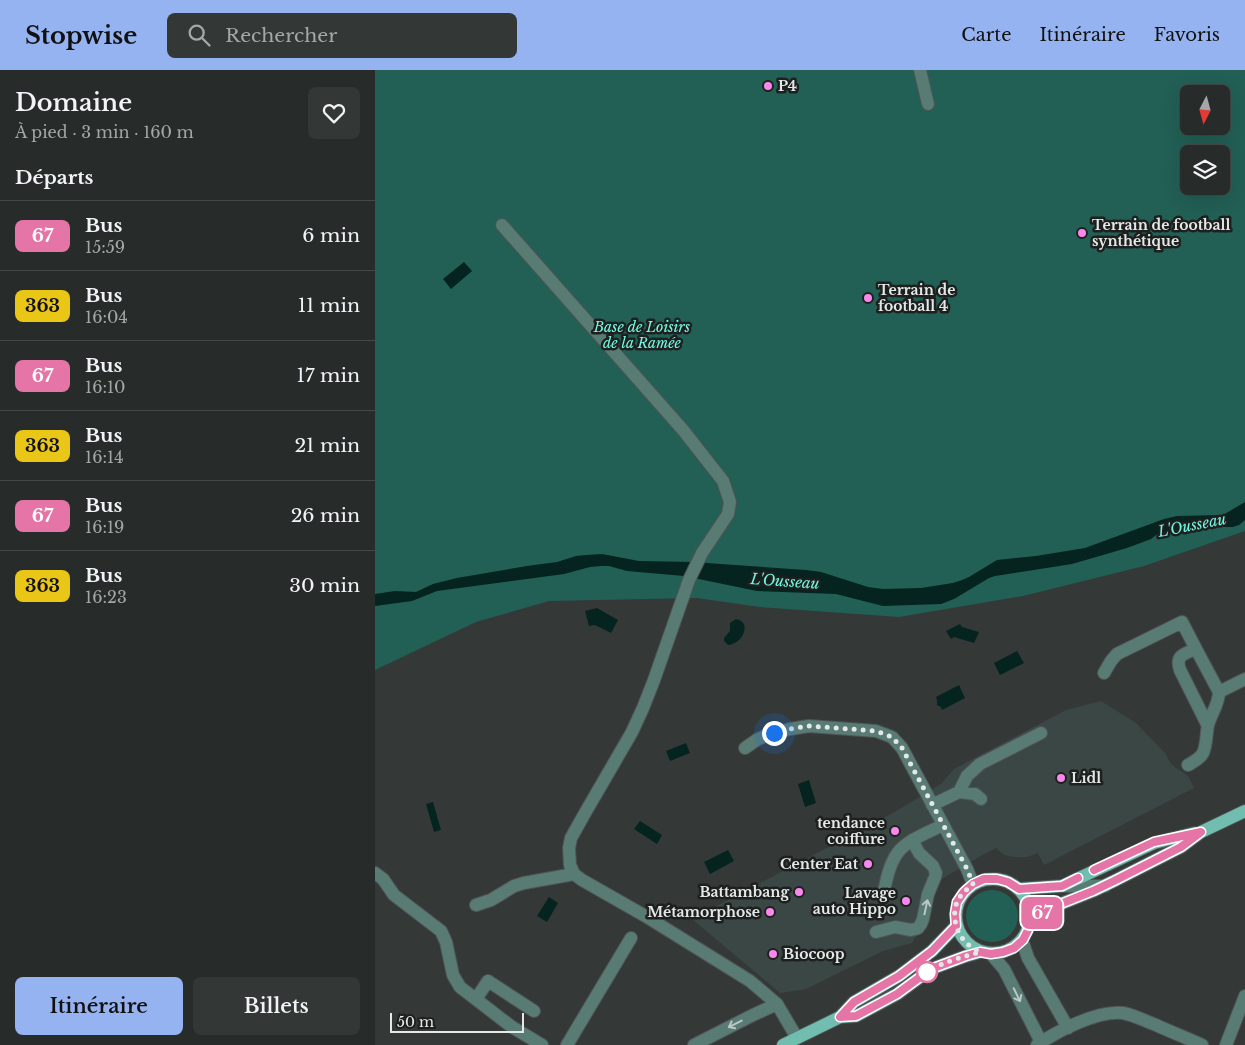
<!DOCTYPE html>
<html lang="fr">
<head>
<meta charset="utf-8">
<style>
	:root { --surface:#272b2a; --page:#333736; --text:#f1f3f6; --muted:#a4a7a8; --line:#434747; --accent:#95b2f1 }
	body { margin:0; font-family:"Libre Baskerville",serif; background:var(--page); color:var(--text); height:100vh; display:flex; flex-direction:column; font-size:19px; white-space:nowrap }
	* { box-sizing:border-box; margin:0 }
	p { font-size:16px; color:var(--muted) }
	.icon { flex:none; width:28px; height:28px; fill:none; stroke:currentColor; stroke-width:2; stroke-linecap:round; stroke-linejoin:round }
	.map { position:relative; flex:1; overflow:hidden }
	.drawer { display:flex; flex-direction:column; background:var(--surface); width:375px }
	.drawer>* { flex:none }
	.badge { padding:0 10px; border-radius:8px; font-size:18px; line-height:32px }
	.needle { width:32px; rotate:186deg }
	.controls { position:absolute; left:805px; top:15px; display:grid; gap:10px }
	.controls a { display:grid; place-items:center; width:50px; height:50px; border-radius:8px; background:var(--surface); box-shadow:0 5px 20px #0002,0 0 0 1px var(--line); font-size:25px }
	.scale { position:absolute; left:15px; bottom:12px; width:134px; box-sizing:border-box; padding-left:5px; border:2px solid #e4e8e7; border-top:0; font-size:14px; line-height:18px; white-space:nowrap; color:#e4e8e7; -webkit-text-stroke:4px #1d201f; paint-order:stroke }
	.you { position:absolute; width:25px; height:25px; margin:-12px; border:4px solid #fff; border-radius:50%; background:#1a73e8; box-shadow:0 0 0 8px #1a73e833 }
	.map>.badge { position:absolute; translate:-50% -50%; box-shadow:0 0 0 2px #fff }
	h2 { padding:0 15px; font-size:19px; line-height:45px }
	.round { display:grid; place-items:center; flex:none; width:52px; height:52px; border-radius:8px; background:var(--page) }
	.head { display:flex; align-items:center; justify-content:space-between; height:85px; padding:0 15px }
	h1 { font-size:24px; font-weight:600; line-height:38px }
	.action { display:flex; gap:10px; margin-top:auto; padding:10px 15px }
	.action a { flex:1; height:58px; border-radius:8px; background:var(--accent); color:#111; font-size:20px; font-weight:600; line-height:58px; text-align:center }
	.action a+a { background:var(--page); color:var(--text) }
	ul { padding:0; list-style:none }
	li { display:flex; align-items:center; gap:15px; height:70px; padding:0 15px; border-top:1px solid var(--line) }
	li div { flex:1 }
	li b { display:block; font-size:19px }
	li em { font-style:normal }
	li .badge { min-width:55px; font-weight:700; text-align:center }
	header { display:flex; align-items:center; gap:30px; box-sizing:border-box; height:70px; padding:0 25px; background:var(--accent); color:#111 }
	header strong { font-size:24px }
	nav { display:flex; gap:28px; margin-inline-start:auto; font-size:18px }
	.search { width:350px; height:45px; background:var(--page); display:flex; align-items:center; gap:12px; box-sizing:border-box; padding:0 18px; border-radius:8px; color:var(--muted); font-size:19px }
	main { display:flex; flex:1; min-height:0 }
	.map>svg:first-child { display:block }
	.built { fill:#3b4745 }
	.green { fill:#225f55; fill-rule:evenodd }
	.water { fill:#05231f }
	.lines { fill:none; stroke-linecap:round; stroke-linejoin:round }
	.minor-casing { stroke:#505554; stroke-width:14 }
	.major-casing { stroke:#505554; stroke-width:14 }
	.minor { stroke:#587b74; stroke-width:12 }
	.major { stroke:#71bdaf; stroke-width:12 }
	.oneway { stroke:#bac7c4 }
	.line-casing { stroke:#fff; stroke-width:11 }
	.line { stroke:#e675a7; stroke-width:8 }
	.walk { stroke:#e4e8e7; stroke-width:5; stroke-dasharray:0 9 }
	.poi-dot { fill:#f888eb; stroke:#1d201f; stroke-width:2 }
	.stop-dot { fill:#fff; stroke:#e675a7; stroke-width:2.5 }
	.labels { text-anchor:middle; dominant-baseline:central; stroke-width:5; stroke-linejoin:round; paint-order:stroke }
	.poi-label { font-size:14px; font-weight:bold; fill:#e4e8e7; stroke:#1d201f; text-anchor:start }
	.park-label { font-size:14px; font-style:italic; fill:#74fae4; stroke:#1d201f }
	.water-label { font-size:15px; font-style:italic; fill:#71f6e1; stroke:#1d201f }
</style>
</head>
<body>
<header>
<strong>Stopwise</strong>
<div class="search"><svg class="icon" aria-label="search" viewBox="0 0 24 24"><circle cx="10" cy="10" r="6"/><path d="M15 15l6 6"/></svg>Rechercher</div>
<nav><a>Carte</a><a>Itinéraire</a><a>Favoris</a></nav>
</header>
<main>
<section class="drawer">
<div class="head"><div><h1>Domaine</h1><p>À pied · 3 min · 160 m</p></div><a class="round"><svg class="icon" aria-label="heart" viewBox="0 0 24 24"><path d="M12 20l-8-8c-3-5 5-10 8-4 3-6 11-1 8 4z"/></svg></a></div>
<h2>Départs</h2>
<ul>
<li><span class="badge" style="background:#e675a7;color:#fff">67</span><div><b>Bus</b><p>15:59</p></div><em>6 min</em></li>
<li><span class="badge" style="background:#eac616;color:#111">363</span><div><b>Bus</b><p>16:04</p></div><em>11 min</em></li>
<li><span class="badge" style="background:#e675a7;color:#fff">67</span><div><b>Bus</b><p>16:10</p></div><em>17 min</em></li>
<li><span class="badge" style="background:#eac616;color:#111">363</span><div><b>Bus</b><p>16:14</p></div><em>21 min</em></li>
<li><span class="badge" style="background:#e675a7;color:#fff">67</span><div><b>Bus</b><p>16:19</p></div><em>26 min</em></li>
<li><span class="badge" style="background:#eac616;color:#111">363</span><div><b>Bus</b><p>16:23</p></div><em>30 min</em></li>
</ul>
<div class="action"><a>Itinéraire</a><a>Billets</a></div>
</section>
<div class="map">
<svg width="870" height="975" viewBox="0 0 870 975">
	<rect width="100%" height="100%" fill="#343938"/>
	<path class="built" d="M726,631L761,653L790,683L796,694L813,706L819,718L669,795L663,783L652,787H639L629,785L621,778L609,784L565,810L551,850L537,873L508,881L431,919L405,923L317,849L518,743L566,714L579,699L691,640Z"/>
	<path class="green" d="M0,0H870V461L769,496L648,526L524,547L385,537L322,528L174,531L101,552L0,600ZM814,24H846V56H814ZM814,84H846V116H814Z
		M591 846a26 26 0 1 1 52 0a26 26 0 1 1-52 0Z"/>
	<path class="water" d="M89,192L97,201L76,219L68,209Z
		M870,432V450L864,455L858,457H831L796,461L781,465L776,469L752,478L697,494L620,506L614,508L579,529L566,534L508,536L461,524L382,521L309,506L252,501L234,496H226L215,497L189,504L62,521L37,531L0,536V524L20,521L41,522L58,514L82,508L152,496L182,492L201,486L211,485L227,484L264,491L317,492L431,500L446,502L493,517L508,519L546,518L578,513L587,510L594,507L622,490L661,486L710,478L789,449L802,446L848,445Z
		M222,538L243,550L236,563L220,555L214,556L210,541Z
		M361,549C378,552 367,575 353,575L349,571V568L355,561V553Z
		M585,554L587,557L604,562L599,573L579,567L576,569L571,561Z
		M642,581L649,593L625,605L619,593Z
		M584,615L590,628L567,640L566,637L562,635V630L561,627Z
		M311,673L315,683L295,691L291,681Z
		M434,710L441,733L430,737L423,714Z
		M58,732L66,760L59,762L51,734Z
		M265,751L287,765L282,774L259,759Z
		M353,780L359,791L335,804L329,792Z
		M174,827L183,833L172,852L162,846Z"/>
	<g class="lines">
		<defs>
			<path id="minor" d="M545,0L553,34
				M127,155L308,360L348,411L355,432L353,444L327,483L314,510L279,610L268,638L257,662L210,743L196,768L194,778L195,795L199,804L207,810L272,847L375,911L402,934L422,968
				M729,603L736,591L742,584L807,552L821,579
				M833,656L805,600C800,585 809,584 821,579L844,622
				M370,678L383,669L399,663L415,659L434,656L501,661L517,667L527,678L592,799L598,814
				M813,695C818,692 825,689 828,683C832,674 831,664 833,655C836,644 844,634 844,622L870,609
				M584,722L592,706L605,694L666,663
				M557,735L584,722L600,724L606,729
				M0,803L8,809L19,825L66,861L71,872L78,905L85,917L137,957L167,975
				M687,816H730
				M509,822C517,776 528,774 568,755
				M101,835L116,830L139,816L149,813L199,804
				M501,862L520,857L536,860L540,859L543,858L546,854L548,849L553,824L560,807L561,803L558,796L544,783L537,770
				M647,870L653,888L693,958
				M616,884L629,899L666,972
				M101,929L113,911L159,941
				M192,975L256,868
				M319,975L378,945L402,934
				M662,975C682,961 723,940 748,943C759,945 770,951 781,955C796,962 812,968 827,975
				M851,975L870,926"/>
			<path id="major" d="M581 846a37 37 0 1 1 74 0a37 37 0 1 1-74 0Z
				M643,819L687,816L779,773L820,763
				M655,849L683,835L718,821L739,811L806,777L826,762L870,741
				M465,947L479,932L524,906L557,881L581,856
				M408,975L465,947L481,946L522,924L556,899L591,886L605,882"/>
		</defs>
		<use href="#minor" class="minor-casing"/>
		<use href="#major" class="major-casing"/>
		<use href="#minor" class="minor"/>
		<use href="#major" class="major"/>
	</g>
	<defs><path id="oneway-shaft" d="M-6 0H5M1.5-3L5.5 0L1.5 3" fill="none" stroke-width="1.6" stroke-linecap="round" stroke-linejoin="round" transform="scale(1.25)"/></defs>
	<g class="oneway">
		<use href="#oneway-shaft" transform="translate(551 837) rotate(-78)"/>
		<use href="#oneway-shaft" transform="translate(642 925) rotate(64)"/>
		<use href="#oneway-shaft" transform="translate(360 954) rotate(153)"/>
	</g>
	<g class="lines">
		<defs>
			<path id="line" d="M703,808L687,816L644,819L633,812L622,809H609L598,814L589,822L582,832L580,844L581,856L557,881L524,906L479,932L465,947L481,946L522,924L556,899L591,886L605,882L616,884L628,882L639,878L648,870L653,860L656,849L683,835L718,821L739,811L806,777L826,762L779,772L719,800"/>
		</defs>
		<use href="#line" class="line-casing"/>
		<use href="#line" class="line"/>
		<path class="walk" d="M399,663L415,659L434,656L501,661L517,667L527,678L592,799L598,814C592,819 585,825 582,832C576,848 582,866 595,876C598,878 602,880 605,882C590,886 565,893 552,902"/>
	</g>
	<g class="poi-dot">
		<circle cx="393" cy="16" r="5"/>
		<circle cx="707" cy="163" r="5"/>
		<circle cx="493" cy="228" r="5"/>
		<circle cx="686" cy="708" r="5"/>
		<circle cx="520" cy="761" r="5"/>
		<circle cx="493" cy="794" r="5"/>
		<circle cx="424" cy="822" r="5"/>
		<circle cx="531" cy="831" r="5"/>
		<circle cx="395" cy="842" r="5"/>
		<circle cx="398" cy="884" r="5"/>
	</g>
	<circle class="stop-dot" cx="552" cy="902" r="10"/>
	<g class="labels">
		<g class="poi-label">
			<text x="403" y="16">P4</text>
			<text x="717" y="155">Terrain de football<tspan x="717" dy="16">synthétique</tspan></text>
			<text x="503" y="220">Terrain de<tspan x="503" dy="16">football 4</tspan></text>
			<text x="696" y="708">Lidl</text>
			<text x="510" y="753" text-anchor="end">tendance<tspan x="510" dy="16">coiffure</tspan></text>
			<text x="483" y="794" text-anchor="end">Center Eat</text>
			<text x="414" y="822" text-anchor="end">Battambang</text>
			<text x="521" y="823" text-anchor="end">Lavage<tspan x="521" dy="16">auto Hippo</tspan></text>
			<text x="385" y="842" text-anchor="end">Métamorphose</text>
			<text x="408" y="884">Biocoop</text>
		</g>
		<g class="park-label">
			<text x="267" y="257">Base de Loisirs<tspan x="267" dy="16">de la Ramée</tspan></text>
		</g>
		<g class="water-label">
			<text transform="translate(817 455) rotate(-11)">L'Ousseau</text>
			<text transform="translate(410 511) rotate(4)">L'Ousseau</text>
		</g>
	</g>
</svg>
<div class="controls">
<a><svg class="needle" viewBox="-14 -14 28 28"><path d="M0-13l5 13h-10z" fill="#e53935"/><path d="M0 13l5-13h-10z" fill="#a4a7a8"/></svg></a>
<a><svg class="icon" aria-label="layers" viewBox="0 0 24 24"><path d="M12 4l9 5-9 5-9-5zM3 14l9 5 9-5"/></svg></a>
</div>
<div class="scale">50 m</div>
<div class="you" style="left:399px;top:663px"></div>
<b class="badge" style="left:667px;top:843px;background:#e675a7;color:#fff">67</b>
</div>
</main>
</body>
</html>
